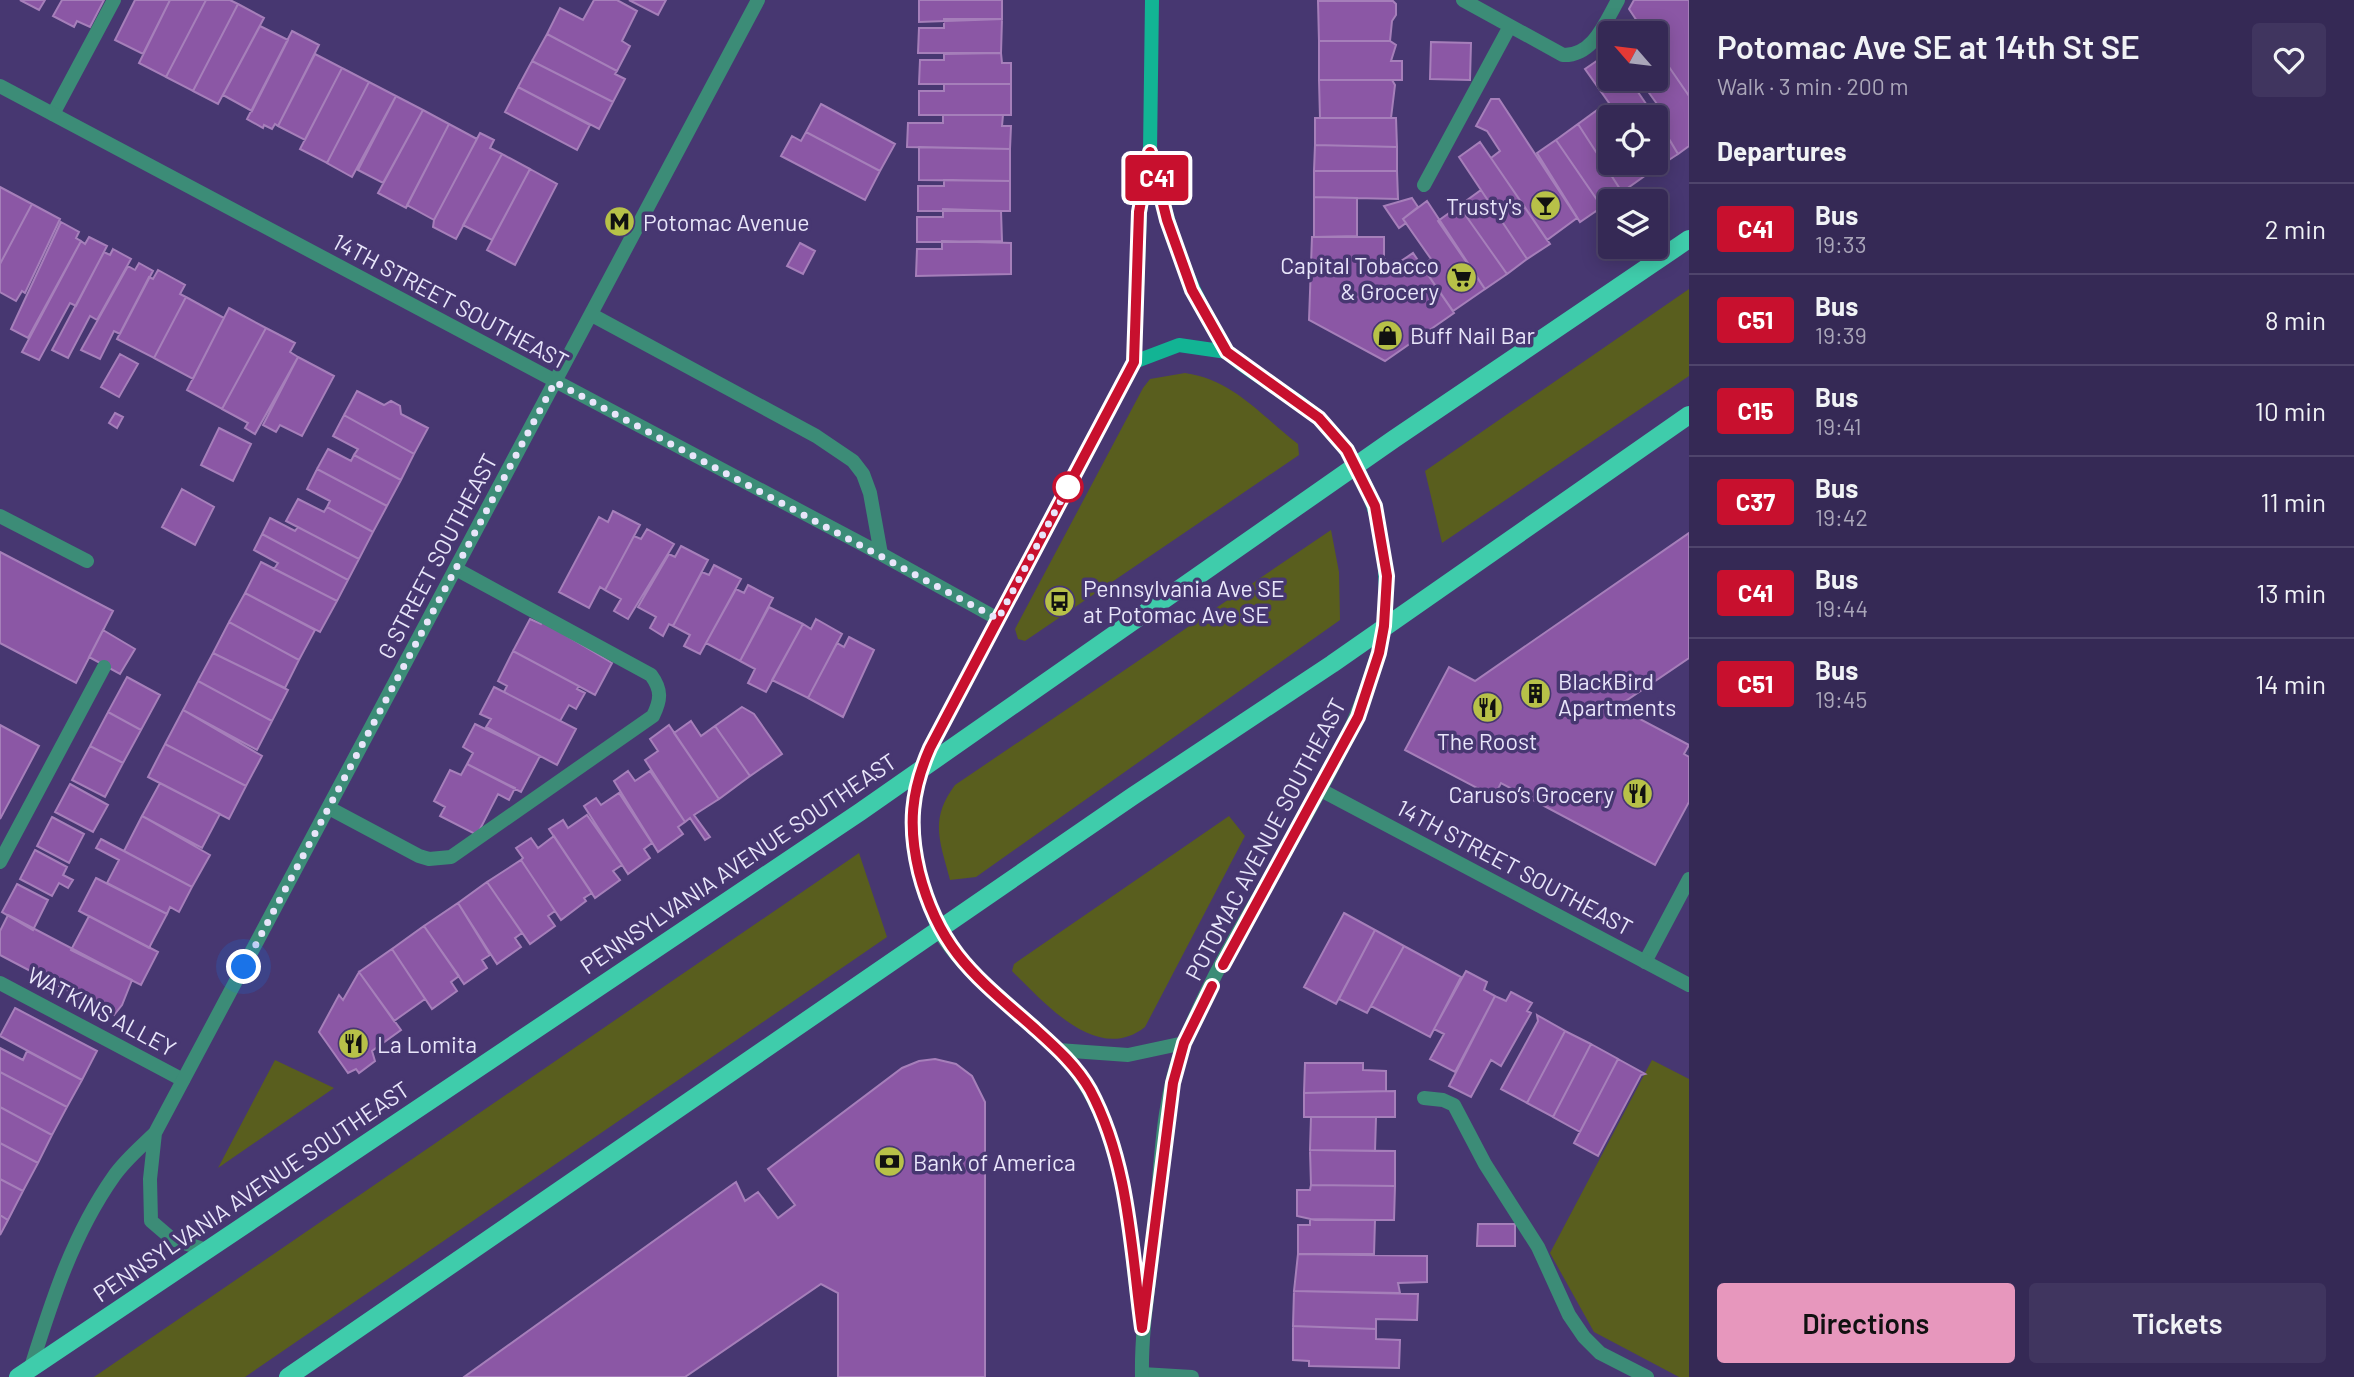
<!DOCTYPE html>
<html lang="en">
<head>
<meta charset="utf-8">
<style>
	:root { --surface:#352955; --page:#40355f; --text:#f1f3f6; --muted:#aaa6b9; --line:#4f456c; --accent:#e797bd }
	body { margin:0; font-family:Barlow,sans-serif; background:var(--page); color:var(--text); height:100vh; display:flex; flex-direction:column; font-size:26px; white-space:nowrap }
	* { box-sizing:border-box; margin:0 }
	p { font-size:23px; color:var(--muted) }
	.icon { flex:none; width:38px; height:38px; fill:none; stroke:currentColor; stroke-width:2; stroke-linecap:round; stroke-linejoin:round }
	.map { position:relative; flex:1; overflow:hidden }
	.sheet { display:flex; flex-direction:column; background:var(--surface); width:665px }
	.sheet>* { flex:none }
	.badge { padding:0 14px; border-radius:5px; font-size:24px; line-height:46px }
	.needle { width:46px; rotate:298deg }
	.controls { position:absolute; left:1598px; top:21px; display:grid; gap:14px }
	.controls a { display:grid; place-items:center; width:70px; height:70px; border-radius:7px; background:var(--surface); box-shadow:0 4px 18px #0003,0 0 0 2px var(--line); font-size:35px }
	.you { position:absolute; width:35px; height:35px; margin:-18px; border:5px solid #fff; border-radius:50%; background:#1a73e8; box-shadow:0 0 0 10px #1a73e833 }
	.map>.badge { position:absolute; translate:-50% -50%; box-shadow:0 0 0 4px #fff }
	h2 { padding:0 28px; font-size:26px; line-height:63px }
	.round { display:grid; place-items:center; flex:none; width:74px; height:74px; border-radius:7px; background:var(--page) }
	.head { display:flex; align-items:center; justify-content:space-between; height:119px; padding:0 28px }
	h1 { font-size:33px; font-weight:600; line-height:52px }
	.primary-button { display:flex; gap:14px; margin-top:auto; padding:14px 28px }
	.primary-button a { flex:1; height:80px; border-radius:7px; background:var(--accent); color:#111; font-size:28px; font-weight:600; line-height:80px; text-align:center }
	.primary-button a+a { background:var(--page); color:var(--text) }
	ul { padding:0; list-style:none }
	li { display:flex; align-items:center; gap:21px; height:91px; padding:0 28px; border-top:2px solid var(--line) }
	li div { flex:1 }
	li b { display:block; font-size:26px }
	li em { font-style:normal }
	li .badge { min-width:77px; font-weight:700; text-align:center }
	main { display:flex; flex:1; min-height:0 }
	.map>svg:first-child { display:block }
	.green { fill:#595e1e }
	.building { fill:#8b57a5; stroke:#a67fba; stroke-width:2 }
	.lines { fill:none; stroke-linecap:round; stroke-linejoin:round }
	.service { stroke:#3c8c77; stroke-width:14 }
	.minor { stroke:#3c8c77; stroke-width:14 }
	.tertiary { stroke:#3c8c77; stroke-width:14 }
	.secondary { stroke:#12b494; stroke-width:14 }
	.primary { stroke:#3fccab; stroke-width:18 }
	.line-casing { stroke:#fff; stroke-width:16 }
	.line { stroke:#c8102e; stroke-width:10 }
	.walk { stroke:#e8e5fa; stroke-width:7; stroke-dasharray:0 12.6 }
	.stop-dot { fill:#fff; stroke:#c8102e; stroke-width:3.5 }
	.labels { text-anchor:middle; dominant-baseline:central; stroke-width:7; stroke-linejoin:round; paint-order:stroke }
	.poi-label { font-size:23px; fill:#e8e5fa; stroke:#473771; text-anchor:start }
	.street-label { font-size:23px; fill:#e8e5fa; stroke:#473771 }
</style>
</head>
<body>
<main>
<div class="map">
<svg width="1689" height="1377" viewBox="0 0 1689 1377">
	<rect width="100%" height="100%" fill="#473771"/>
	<path class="green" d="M1689,289V376L1442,543L1425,471Z
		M1185,373C1234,380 1260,415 1298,444L1299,455L1025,641L1018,639L1015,629L1143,388L1150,379Z
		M1331,530L1339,572L1340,620L976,877L950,880C940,841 929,820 955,785Z
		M1229,816L1245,836L1145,1027C1097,1065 1044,1002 1012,971L1014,964Z
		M859,853L887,937L245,1377H94Z
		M275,1060L334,1088L218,1168Z
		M1652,1060L1689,1079V1377H1679L1594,1332L1550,1253Z"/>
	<path class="building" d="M20,0H45L39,10Z
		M62,0H104L90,27L77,21L74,27L53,16Z
		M135,0H170L143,54L115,40Z
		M170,0H206L166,77L139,63Z
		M206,0H230L238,4L193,91L166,77Z
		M594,0H617L637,11L622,41L630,46L617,71L547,34L560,8L583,20Z
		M629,0H666L658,15Z
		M919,0H1002V19L919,22Z
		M1318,0H1393L1318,1Z
		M1634,0H1689V96L1656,48V33H1645L1629,9Z
		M1318,1H1393L1396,4V15L1392,21L1390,41H1319Z
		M238,4L264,18L218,104L193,91Z
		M944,19H1002L1001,53H918L919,28H944Z
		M260,26L288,40L252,111L223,95Z
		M292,31L319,45L278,126L275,124L272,129L264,125L263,128L247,119Z
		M547,34L617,71L615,74L625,79L613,102L532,61Z
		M1319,41H1390L1396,45L1391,61H1402V80H1319Z
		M1431,42L1471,43L1470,80L1430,79Z
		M1656,48L1689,96V146L1678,154L1658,121L1665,115L1639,79H1656Z
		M1610,52V79H1629L1655,117H1610V122L1600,108L1609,103L1585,69Z
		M1001,53L1002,63H1011V84H919L920,60H944V54Z
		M315,54L342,68L305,140L278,126Z
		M532,61L613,102L599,129L518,87Z
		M342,68L369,82L327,163L300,149Z
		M1319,80H1392L1395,85L1391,118H1320Z
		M369,82L396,96L352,177L327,163Z
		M944,84H1011V115H919V91H944Z
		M518,87L590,125L577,150L505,112Z
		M396,96L423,110L383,183L358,170Z
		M1491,99H1499L1577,218L1547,240L1491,158L1500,151L1487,131L1476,126Z
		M821,104L895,144L880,171L806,132Z
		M1600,108L1610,122V163H1637L1646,175L1622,192L1578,124Z
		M423,110L449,124L406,208L378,193Z
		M943,115H1003L1002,126H1011L1010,149L907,147L908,123H943Z
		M1656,117L1678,154L1646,175L1637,163H1656Z
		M1315,118H1396L1397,147L1315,145Z
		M449,124L477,139L434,220L407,205Z
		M1578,124L1622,192L1602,207L1556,140Z
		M806,132L880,171L865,200L781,156L792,136L801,141Z
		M480,133L494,140L490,148L502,154L456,239L433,227L434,220Z
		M1556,140L1602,207L1580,222L1537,153Z
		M1480,142L1550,244L1527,259L1459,157Z
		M1315,145L1397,147V171H1314Z
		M919,147L1010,149V181L919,180Z
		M502,154L530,169L492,240L463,225Z
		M530,169L557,184L515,265L487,250Z
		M1314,171H1397L1398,199L1314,197Z
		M944,180L1010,181V211H918V186H944Z
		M0,187L32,204L0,264Z
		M1481,190L1527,259L1507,274L1459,206Z
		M1314,197L1357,198V236L1314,237Z
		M1412,198L1418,207L1403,219L1406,223L1399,228L1384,206Z
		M1427,201L1485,289L1453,311L1422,266L1431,259L1403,219Z
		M32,204L60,219L25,293L22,291L16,301L0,292V264Z
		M1459,206L1507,274L1485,289L1438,221Z
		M943,209L1001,211L1002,241L917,242V217H943Z
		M61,222L79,232L76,238L81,241L28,338L11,329Z
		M89,237L107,246L76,306L70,303L39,360L22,352L81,241L85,244Z
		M1312,237H1384V259L1395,265L1413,253L1454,313L1385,361L1309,320Z
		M942,241L1011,243V274L916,276L917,249H942Z
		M800,243L815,251L803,274L787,266Z
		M113,249L131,259L97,320L90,316L68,358L52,350L104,252L110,255Z
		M139,263L153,271L120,334L114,331L100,359L81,350L128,266L135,270Z
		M158,270L185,285L180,294L186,297L154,358L117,339L149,277L153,279Z
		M186,297L224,318L193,379L154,358Z
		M229,308L266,328L222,409L187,390Z
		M266,328L295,343L290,352L298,357L255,434L245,428L248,423L222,409Z
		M120,354L138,364L119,397L101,387Z
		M298,357L334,376L302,436L280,425L276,432L263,425Z
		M357,391L384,405L391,401L400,406L401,414L428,428L414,454L344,415Z
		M115,413L123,417L117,428L109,423Z
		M344,415L414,454L401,480L354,455L358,449L333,436Z
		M219,428L251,444L233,481L201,465Z
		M328,449L351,461L354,455L401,480L387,506L317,469Z
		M317,469L387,506L373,532L327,507L330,501L307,489Z
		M182,489L214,507L195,545L162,527Z
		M298,499L324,512L327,507L373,532L359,559L286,521Z
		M613,511L640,525L605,590L600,587L589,608L559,592L599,517L608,522Z
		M270,518L295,531L298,527L359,559L348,580L262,534Z
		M647,529L674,544L628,619L614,611L621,599L605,590L634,536L641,539Z
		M1689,533V658L1617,707L1689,745L1684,754L1689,757V802L1655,865L1501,783L1494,797L1405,750L1449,667L1475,681Z
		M262,534L348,580L337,601L274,569L278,563L254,550Z
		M681,546L708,560L673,626L669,624L663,636L650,628L656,617L638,607L669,554L675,557Z
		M0,552L113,611L76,683L0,643Z
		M261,562L337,601L320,632L245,593Z
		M714,565L741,579L700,654L684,646L690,635L673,626L702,572L709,575Z
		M748,585L773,598L740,661L706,643L736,589L744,593Z
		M245,593L315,630L299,660L229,622Z
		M769,607L803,624L766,692L748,683L755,669L740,661Z
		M530,619L541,624L542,621L612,663L595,695L513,651Z
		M816,619L842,634L808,698L772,680L803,624L811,629Z
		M229,622L299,660L285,688L213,653Z
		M103,630L135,649L120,674L89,657Z
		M849,637L874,650L843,717L808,698L837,643L844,647Z
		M513,651L579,686L577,689L585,693L576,709L569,705L560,721L504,692L507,686L498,681Z
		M213,653L288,690L272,721L198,681Z
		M127,677L160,695L141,730L108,712Z
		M198,681L272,721L257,750L183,710Z
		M494,687L576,729L557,765L486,727L491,719L480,714Z
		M742,707L754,714L782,754L750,776L715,726Z
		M183,710L262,756L246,786L165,744Z
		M108,712L141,730L123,763L90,746Z
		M691,721L701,736L715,726L750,776L719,799L674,733Z
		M475,724L540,756L521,792L467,764L473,753L463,747Z
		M0,725L39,746L0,819Z
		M669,725L719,799L694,815L710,837L705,840L690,818L685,822L645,760L658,751L650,739Z
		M165,744L246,786L229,819L148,777Z
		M90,746L123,763L105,797L72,780Z
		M467,764L515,788L509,800L498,794L477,835L440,816L445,807L434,801L450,770L461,775Z
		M628,771L635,781L650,771L685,822L678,827L683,834L658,852L614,781Z
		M160,783L220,814L202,848L142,816Z
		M70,784L108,805L93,832L55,812Z
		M619,793L652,843L644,849L650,858L628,874L584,806L596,798L601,805Z
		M587,815L622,865L613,871L620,880L595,898L549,829L563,820L568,828Z
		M142,816L210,855L192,887L124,851Z
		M52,817L84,834L69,863L37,846Z
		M554,836L592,893L584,898L586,901L561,920L521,860L523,858L516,848L531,838L538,848Z
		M101,839L192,887L179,912L170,907L167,914L107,883L119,860L96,848Z
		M35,850L67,867L63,875L73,880L68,888L59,883L52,896L20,879Z
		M521,860L555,911L548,916L555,926L530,944L487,882Z
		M96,878L167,914L149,948L79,911Z
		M487,882L522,933L515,938L521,947L497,964L458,903Z
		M17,884L48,900L33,930L2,912Z
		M458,903L490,955L482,960L487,968L464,984L424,926Z
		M1344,913L1375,930L1336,1004L1304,987Z
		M8,915L132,980L122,1005L114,1015L0,955V931Z
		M89,916L158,952L141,985L71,950Z
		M424,926L459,976L451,982L457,991L432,1009L392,949Z
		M1375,930L1404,946L1367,1013L1339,999Z
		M1404,946L1461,977L1430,1037L1371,1006Z
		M392,949L425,999L394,1021L359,972Z
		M1466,971L1487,982L1484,990L1495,996L1455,1072L1430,1059L1444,1034L1434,1029Z
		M359,972L401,1030L372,1051L375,1061L359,1073L356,1069L348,1073L319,1032L339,995L343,1000Z
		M1511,992L1532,1003L1527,1011L1531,1013L1501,1066L1491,1060L1471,1097L1449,1086L1495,996L1506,1001Z
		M15,1008L97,1051L82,1080L0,1036Z
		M1537,1015L1565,1031L1527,1103L1501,1089L1538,1021Z
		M1565,1031L1591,1044L1553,1117L1527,1103Z
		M1591,1044L1618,1059L1580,1132L1553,1117Z
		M0,1048L23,1060L27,1051L82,1080L67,1107L0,1072Z
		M935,1059L956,1064L972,1076L985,1102V1377H838V1293L821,1284L685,1377H464L736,1182L745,1201L758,1192L778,1218L795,1205L768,1169L902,1068L919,1061Z
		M1618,1059L1645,1074L1641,1075L1598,1156L1574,1143Z
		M1305,1063H1363V1070L1386,1071V1091L1304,1093Z
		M0,1072L67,1107L52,1135L0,1107Z
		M1395,1091V1117H1304V1093Z
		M0,1107L52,1135L38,1163L0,1143Z
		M1311,1117H1376L1375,1151L1310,1150Z
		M0,1143L38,1163L23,1191L0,1179Z
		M1310,1150L1395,1151V1186L1311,1185Z
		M0,1179L23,1191L8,1220L0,1215Z
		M1311,1185L1395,1186L1394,1220H1315L1297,1216V1190H1310Z
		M0,1215L8,1220L0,1235Z
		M1310,1219L1375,1220L1374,1254H1298V1225H1310Z
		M1478,1224H1515V1246H1477Z
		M1298,1254L1427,1256V1282L1398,1283L1400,1293L1294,1291Z
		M1294,1291L1418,1294L1417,1320L1376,1319V1329L1293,1326Z
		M1293,1326L1376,1329V1339L1400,1340L1399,1368L1309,1366V1361L1293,1360Z"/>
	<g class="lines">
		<path class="service" d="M1463,0L1563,55C1593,56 1605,23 1618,0
			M53,114L114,0
			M1424,185L1510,26
			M0,516L87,561
			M329,808L419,856L429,859L451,857L653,716C661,700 662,690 651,675L456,569
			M0,862L104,667
			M1645,962L1689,879
			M0,983L183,1080
			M1424,1098L1443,1100L1454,1105L1485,1164L1538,1247L1569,1315L1584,1337L1600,1353L1647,1377
			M1142,1374L1192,1377"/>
		<path class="minor" d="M0,86L881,554L998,619
			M592,315L816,436L853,461L863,474L870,493L881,554
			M1319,789L1689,985
			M155,1133L150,1179L151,1221L172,1239L206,1250
			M31,1367C52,1300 73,1234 114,1176C125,1160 142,1146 155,1133L758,0"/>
		<path class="tertiary" d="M939,931C970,981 1020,1009 1059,1051C1126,1121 1127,1219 1139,1310
			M1058,1050L1128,1055L1184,1043
			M1142,1377C1141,1330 1149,1286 1154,1240C1161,1174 1160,1102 1185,1041C1241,899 1354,776 1384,626"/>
		<path class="secondary" d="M1152,159C1166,217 1181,271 1211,323C1216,332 1220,343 1227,351C1241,368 1281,389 1300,403C1372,456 1392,541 1384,626
			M1134,362L1179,345L1227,352
			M939,931C914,862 898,819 930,748L1134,362L1140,212L1150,152L1152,0"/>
		<path class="primary" d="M18,1377L860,812L1394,439L1689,239
			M288,1377L1133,796L1332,664L1689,415"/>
	</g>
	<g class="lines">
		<defs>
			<path id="line" d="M1212,986L1184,1043L1173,1083L1142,1328C1131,1248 1129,1163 1090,1090C1076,1065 1054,1046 1033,1027C976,977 939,950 919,872C908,826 911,791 930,748L1134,362L1139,212L1150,152L1167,220L1192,290L1227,352L1319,418L1347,450L1375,506L1387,576L1384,626L1379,653L1358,717L1223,965"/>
		</defs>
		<use href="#line" class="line-casing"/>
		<use href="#line" class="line"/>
		<path class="walk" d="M244,967L555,382L998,619L1068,487"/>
	</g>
	<defs>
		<symbol id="bar-disc" viewBox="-11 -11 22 22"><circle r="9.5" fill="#b7c148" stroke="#473771"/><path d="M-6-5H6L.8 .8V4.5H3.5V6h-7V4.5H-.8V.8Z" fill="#111"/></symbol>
		<symbol id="metro-disc" viewBox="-11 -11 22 22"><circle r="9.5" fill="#b7c148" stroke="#473771"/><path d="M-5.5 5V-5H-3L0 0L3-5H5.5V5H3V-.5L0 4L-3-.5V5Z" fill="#111"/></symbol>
		<symbol id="supermarket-disc" viewBox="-11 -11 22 22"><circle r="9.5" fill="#b7c148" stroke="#473771"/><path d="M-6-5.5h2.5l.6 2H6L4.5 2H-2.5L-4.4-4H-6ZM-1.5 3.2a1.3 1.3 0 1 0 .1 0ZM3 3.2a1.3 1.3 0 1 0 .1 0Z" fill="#111"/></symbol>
		<symbol id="shop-disc" viewBox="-11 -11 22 22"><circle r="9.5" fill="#b7c148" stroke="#473771"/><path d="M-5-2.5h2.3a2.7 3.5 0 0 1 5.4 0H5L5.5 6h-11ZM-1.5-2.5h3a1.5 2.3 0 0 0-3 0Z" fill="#111"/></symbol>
		<symbol id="bus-disc" viewBox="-11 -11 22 22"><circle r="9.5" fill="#b7c148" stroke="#473771"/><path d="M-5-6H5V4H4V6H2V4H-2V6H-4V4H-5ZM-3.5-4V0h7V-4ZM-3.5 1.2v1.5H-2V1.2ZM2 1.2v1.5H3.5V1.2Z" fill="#111"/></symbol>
		<symbol id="building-disc" viewBox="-11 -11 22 22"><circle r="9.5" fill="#b7c148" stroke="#473771"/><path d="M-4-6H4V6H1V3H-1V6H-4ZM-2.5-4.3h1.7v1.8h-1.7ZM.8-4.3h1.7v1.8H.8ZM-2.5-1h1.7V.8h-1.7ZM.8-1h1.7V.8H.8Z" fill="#111"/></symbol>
		<symbol id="restaurant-disc" viewBox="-11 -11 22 22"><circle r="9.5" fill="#b7c148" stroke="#473771"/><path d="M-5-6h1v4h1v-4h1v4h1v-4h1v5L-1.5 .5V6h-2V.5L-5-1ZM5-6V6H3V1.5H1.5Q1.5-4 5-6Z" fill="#111"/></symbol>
		<symbol id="bank-disc" viewBox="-11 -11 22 22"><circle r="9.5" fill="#b7c148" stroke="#473771"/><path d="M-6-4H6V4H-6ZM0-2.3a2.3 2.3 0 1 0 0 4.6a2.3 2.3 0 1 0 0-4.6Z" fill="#111"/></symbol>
	</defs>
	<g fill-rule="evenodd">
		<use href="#bar-disc" x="1528" y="188" width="35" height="35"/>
		<use href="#metro-disc" x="602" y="204" width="35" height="35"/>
		<use href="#supermarket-disc" x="1444" y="260" width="35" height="35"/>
		<use href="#shop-disc" x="1370" y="318" width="35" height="35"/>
		<use href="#bus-disc" x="1042" y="584" width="35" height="35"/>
		<use href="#building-disc" x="1518" y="676" width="35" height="35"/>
		<use href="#restaurant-disc" x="1470" y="690" width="35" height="35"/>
		<use href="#restaurant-disc" x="1620" y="776" width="35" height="35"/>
		<use href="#restaurant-disc" x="336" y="1026" width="35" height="35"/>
		<use href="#bank-disc" x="872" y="1144" width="35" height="35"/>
	</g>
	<circle class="stop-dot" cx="1068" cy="487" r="14"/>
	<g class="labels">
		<g class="poi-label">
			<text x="1522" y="206" text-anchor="end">Trusty's</text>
			<text x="643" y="222">Potomac Avenue</text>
			<text x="1439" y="265" text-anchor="end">Capital Tobacco<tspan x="1439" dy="26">&amp; Grocery</tspan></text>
			<text x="1410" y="335">Buff Nail Bar</text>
			<text x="1083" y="588">Pennsylvania Ave SE<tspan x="1083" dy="26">at Potomac Ave SE</tspan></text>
			<text x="1558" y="681">BlackBird<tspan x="1558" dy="26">Apartments</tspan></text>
			<text x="1487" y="741" text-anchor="middle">The Roost</text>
			<text x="1614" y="794" text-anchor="end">Caruso’s Grocery</text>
			<text x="377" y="1044">La Lomita</text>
			<text x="913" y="1162">Bank of America</text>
		</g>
		<g class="street-label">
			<text transform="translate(451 301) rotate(28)">14TH STREET SOUTHEAST</text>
			<text transform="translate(437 556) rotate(-62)">G STREET SOUTHEAST</text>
			<text transform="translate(1265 839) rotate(-62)">POTOMAC AVENUE SOUTHEAST</text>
			<text transform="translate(738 863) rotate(-34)">PENNSYLVANIA AVENUE SOUTHEAST</text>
			<text transform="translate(1515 867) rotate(28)">14TH STREET SOUTHEAST</text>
			<text transform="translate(102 1011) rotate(28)">WATKINS ALLEY</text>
			<text transform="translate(251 1191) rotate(-34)">PENNSYLVANIA AVENUE SOUTHEAST</text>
		</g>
	</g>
</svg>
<div class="controls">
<a><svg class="needle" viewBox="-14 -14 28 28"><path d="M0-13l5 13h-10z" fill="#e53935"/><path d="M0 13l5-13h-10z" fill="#aaa6b9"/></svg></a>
<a><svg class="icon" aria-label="locate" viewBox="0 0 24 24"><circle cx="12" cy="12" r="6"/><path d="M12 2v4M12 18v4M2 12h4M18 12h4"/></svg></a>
<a><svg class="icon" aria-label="layers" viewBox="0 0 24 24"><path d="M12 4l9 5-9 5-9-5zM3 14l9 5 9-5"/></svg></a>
</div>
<div class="you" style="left:244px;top:967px"></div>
<b class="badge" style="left:1157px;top:178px;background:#c8102e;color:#fff">C41</b>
</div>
<section class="sheet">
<div class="head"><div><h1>Potomac Ave SE at 14th St SE</h1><p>Walk · 3 min · 200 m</p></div><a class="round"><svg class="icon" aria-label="heart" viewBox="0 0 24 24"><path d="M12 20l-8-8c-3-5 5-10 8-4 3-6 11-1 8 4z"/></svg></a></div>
<h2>Departures</h2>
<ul>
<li><span class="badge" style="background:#c8102e;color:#fff">C41</span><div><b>Bus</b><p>19:33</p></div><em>2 min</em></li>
<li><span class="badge" style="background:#c8102e;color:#fff">C51</span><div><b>Bus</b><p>19:39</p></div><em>8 min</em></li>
<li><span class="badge" style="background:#c8102e;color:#fff">C15</span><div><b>Bus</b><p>19:41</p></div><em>10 min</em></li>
<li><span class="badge" style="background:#c8102e;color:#fff">C37</span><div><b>Bus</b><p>19:42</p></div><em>11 min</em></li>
<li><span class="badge" style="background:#c8102e;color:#fff">C41</span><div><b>Bus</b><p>19:44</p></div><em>13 min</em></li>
<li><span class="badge" style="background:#c8102e;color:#fff">C51</span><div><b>Bus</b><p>19:45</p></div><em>14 min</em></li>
</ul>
<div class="primary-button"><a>Directions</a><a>Tickets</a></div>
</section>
</main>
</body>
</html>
